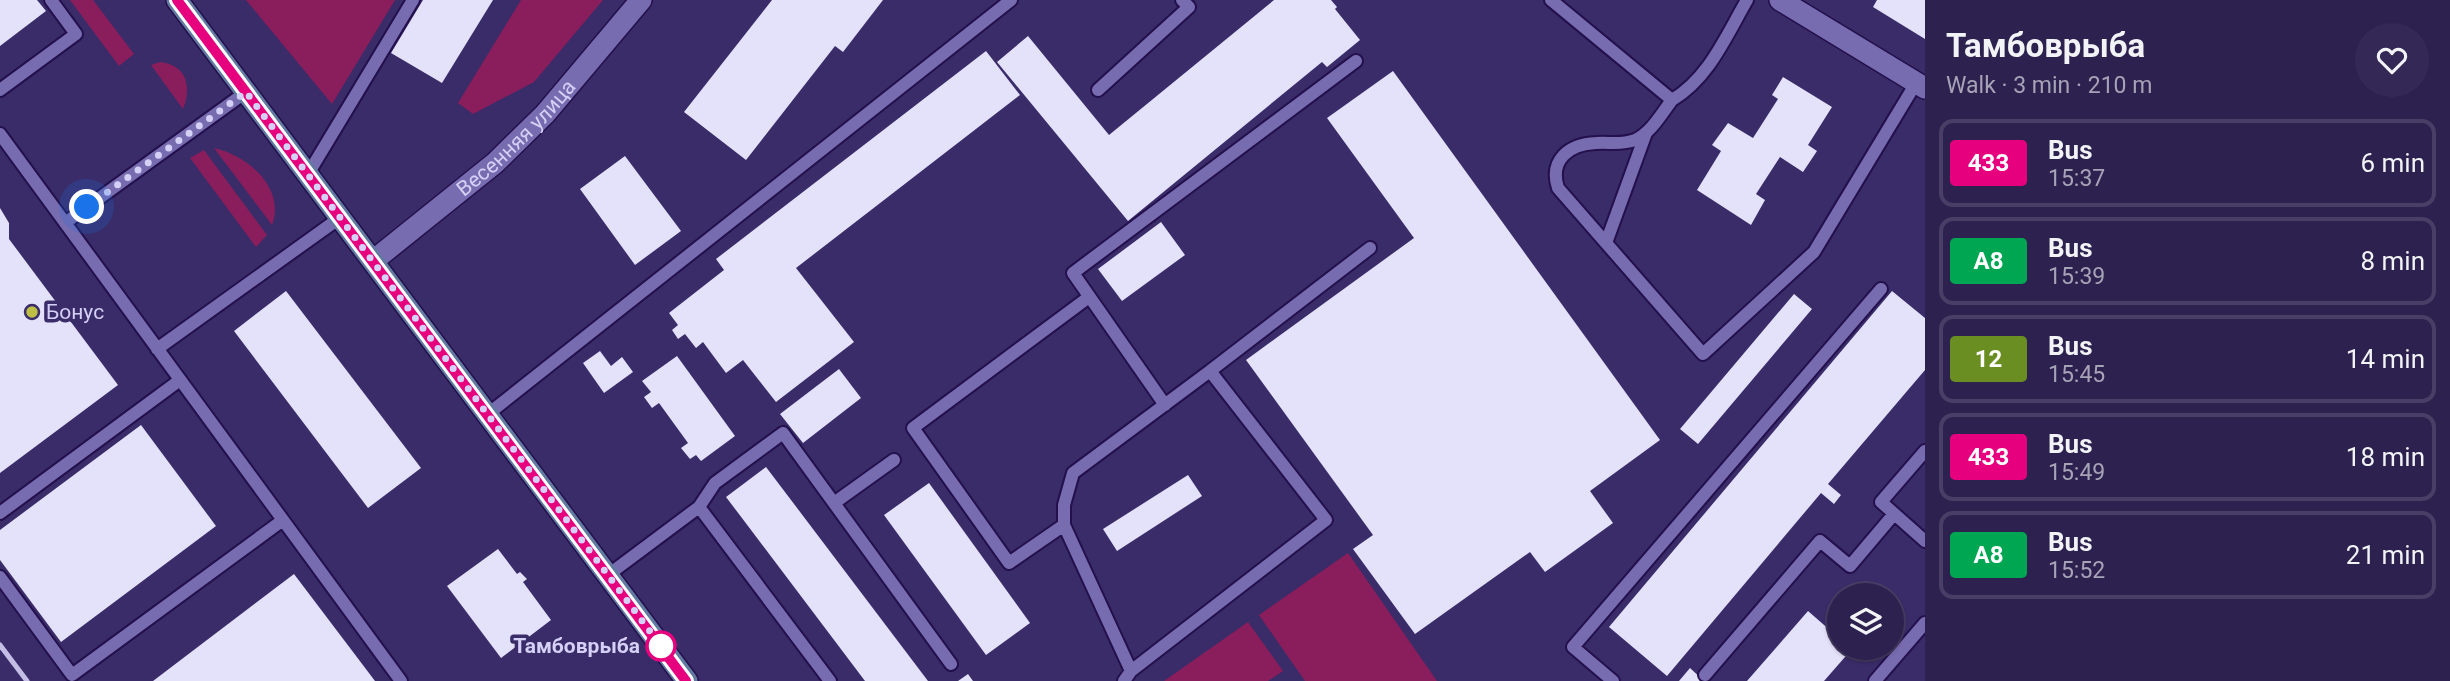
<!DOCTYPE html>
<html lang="en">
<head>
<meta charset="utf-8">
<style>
	:root { --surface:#2c214f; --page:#342956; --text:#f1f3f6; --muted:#a6a3b7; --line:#483e66 }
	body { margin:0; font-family:Roboto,sans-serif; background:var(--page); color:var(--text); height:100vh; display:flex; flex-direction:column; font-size:26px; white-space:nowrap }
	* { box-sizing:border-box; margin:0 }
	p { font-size:23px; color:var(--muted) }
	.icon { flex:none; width:38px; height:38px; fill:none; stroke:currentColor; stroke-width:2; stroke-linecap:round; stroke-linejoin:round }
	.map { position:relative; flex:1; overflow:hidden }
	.drawer { display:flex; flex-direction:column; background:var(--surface); width:525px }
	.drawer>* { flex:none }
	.badge { padding:0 14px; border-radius:5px; font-size:24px; line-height:46px }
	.fabs { position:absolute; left:1827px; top:583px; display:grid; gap:14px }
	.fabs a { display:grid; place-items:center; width:77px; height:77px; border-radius:50%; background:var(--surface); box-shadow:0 2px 5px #0004,0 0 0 2px var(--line); font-size:35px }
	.you { position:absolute; width:35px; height:35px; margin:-18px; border:5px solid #fff; border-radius:50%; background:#1a73e8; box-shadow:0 0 0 10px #1a73e833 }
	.map>.badge { position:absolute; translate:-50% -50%; box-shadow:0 0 0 4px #fff }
	.round { display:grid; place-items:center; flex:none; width:74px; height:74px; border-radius:37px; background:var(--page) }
	.overview { display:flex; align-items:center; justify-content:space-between; height:119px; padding:0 21px }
	h1 { font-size:33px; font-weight:700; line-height:52px }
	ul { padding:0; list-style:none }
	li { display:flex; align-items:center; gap:21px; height:88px; margin:0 14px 10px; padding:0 7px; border:4px solid var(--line); border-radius:14px }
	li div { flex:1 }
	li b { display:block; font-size:26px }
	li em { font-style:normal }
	li .badge { min-width:77px; font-weight:700; text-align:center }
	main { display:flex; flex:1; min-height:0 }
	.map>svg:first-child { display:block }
	.green { fill:#8a1d5b }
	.building { fill:#e4e1fa }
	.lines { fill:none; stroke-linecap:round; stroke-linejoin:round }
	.lane-casing { stroke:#23104c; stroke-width:16 }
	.street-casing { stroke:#23104c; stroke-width:24 }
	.secondary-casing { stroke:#23104c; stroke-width:24 }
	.lane { stroke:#786cb0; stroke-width:12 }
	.street { stroke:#786cb0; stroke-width:21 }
	.secondary { stroke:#6279a0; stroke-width:21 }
	.rail { stroke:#c4bee7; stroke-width:5 }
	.line-casing { stroke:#fff; stroke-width:16 }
	.line { stroke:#e6007e; stroke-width:10 }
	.walk { stroke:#d5d0f6; stroke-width:7; stroke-dasharray:0 12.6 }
	.poi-dot { fill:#bcbf44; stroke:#3a2c69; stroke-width:2.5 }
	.stop-dot { fill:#fff; stroke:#e6007e; stroke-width:3.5 }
	.labels { text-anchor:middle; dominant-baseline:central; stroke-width:7; stroke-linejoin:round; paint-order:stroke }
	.street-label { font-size:21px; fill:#d5d0f6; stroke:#3a2c69 }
	.poi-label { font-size:21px; fill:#d5d0f6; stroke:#3a2c69; text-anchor:start }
	.stop-label { font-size:21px; font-weight:bold; fill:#d5d0f6; stroke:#3a2c69; text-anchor:end }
</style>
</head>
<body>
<main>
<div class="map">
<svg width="1925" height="681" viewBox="0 0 1925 681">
	<rect width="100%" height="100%" fill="#3a2c69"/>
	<path class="green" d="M70,0H93L134,54L119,66Z
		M246,0H395L332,104Z
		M521,0H603L534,82L473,114L458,103Z
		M160,62C187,65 192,87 183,109L151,65Z
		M214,148C247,155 286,188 272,225Z
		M204,150L267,235L256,247L190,158Z
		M1348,553L1437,681H1305L1259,615Z
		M1248,622L1283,671L1268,681H1164Z"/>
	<path class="building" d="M0,0H37L46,11L0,46Z
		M423,0H493L442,83L391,53Z
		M772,0H883L843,52L835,46L746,160L684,112Z
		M1274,0H1331L1337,7L1335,9L1360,40L1327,67L1322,62L1128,221L997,62L1028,36L1109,135Z
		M1877,0H1925V39L1873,7Z
		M986,51L1020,95L796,268L854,342L776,402L743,360L726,373L703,342L696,348L685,334L678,339L672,330L678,325L669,313L724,270L716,259Z
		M1393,71L1660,440L1590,491L1613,523L1545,572L1530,552L1415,634L1353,549L1373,535L1246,360L1414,238L1327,118Z
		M1783,77L1832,107L1808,145L1817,151L1803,172L1780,157L1756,194L1765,200L1751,225L1697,190L1721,151L1712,145L1728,123L1753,138L1778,99L1772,95Z
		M625,156L681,231L635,265L580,189Z
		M0,208L9,223V239L118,385L0,473Z
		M1161,222L1185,255L1122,301L1098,269Z
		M286,291L421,468L368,508L234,331Z
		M1892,291L1925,318V370L1828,484L1841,495L1834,504L1821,493L1667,676L1609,627Z
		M1794,294L1812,309L1698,444L1680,429Z
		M600,351L611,366L622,357L633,372L604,393L583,363Z
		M677,356L735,436L701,461L696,455L690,459L681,448L688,443L659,403L652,408L644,397L651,392L642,381Z
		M839,369L861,398L803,443L780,414Z
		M141,425L216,526L61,642L0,560V530Z
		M766,467L788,496L928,681H865L748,526L726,497Z
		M1188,475L1202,496L1117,551L1103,529Z
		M929,483L1030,623L986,655L884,515Z
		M498,549L517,574L520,572L527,579L523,582L551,620L501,658L447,586Z
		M294,574L375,681H153Z
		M1808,611L1839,638V648L1852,649L1824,681H1747Z
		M1690,668L1704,681H1679Z
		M968,674L973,681H958Z"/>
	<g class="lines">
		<defs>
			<path id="lane" d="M1551,0L1672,100C1662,113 1651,133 1635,140C1622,145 1610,142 1596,143C1569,144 1549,160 1558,188L1703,354L1814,252L1916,83
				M0,90L76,34L51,0
				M1098,90L1189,7L1182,0
				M1672,100C1709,78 1726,36 1747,0
				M0,134L401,681
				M308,174L413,0
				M65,223L246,92
				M1606,243L1646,133
				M157,349L341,217
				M1210,371L1370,248
				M1165,405L1073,273L1356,61
				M488,414L1011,0
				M1925,451L1881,502L1925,541
				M834,503L894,460
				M699,507L830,681
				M0,513L180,380
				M1064,525L1009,563L913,428L1089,297
				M608,575L699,507L715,483L783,433L951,664
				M0,577L72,675L283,520
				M1705,675L1820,541L1850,566L1894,514
				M1124,681L1131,671L1326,520L1210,371L1073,473L1064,505V525L1131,671
				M1613,681L1573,647L1881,289
				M1875,681L1925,623"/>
			<g id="street">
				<path d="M1780,0L1925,88"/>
				<path id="s1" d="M373,261L495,163L545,114L641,0"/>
			</g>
			<path id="secondary" d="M177,0L687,681"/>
		</defs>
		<use href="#lane" class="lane-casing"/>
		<use href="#street" class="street-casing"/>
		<use href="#secondary" class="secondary-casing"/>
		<use href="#lane" class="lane"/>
		<use href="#street" class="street"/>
		<use href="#secondary" class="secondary"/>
		<path class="rail" d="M0,645L27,681"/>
	</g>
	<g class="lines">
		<defs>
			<path id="line" d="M177,0L686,681"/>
		</defs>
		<use href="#line" class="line-casing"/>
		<use href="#line" class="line"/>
		<path class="walk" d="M87,207L246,92L661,646"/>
	</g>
	<circle class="poi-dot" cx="32" cy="312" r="7"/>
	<circle class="stop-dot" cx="661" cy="646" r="14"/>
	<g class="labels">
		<g class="street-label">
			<text stroke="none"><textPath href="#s1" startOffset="189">Весенняя улица</textPath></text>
		</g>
		<g class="poi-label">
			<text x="46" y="312">Бонус</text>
		</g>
		<g class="stop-label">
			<text x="640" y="646">Тамбоврыба</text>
		</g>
	</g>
</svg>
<div class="fabs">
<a><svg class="icon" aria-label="layers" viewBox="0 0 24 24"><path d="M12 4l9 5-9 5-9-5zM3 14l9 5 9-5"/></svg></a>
</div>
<div class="you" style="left:87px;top:207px"></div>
</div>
<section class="drawer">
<div class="overview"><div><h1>Тамбоврыба</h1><p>Walk · 3 min · 210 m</p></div><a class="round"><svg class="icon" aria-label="heart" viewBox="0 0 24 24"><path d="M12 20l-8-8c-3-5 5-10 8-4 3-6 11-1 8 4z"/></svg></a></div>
<ul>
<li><span class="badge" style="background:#e6007e;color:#fff">433</span><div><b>Bus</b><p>15:37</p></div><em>6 min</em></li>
<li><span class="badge" style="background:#00a651;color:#fff">А8</span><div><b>Bus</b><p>15:39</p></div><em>8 min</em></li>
<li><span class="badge" style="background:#6b8e23;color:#fff">12</span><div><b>Bus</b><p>15:45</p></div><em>14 min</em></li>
<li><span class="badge" style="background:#e6007e;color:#fff">433</span><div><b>Bus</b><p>15:49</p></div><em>18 min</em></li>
<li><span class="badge" style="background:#00a651;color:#fff">А8</span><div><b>Bus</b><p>15:52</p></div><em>21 min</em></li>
</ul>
</section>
</main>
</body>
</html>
